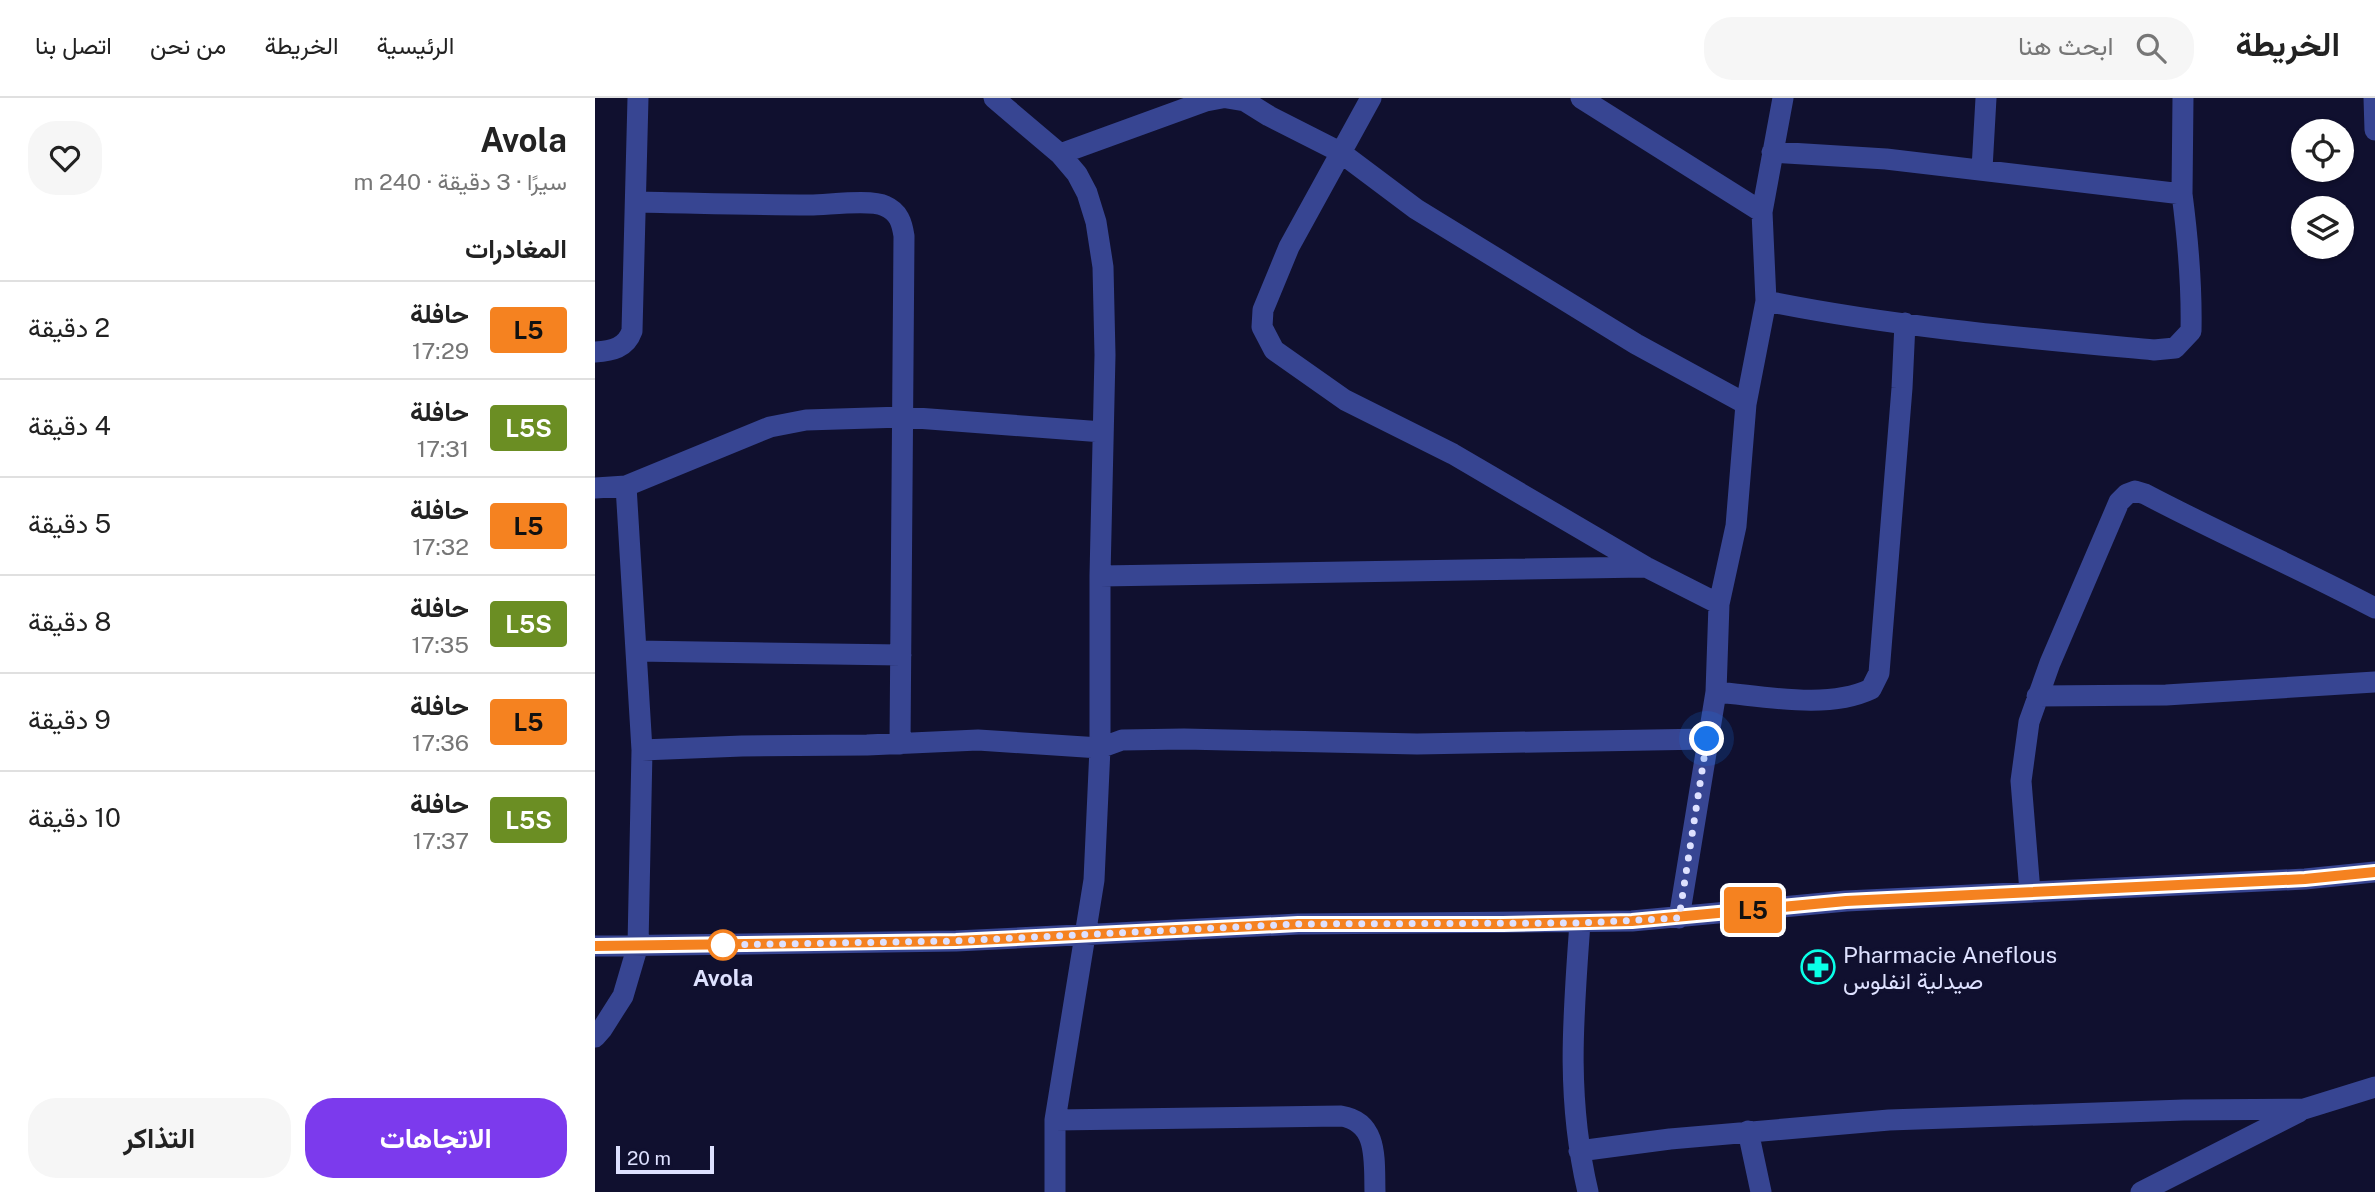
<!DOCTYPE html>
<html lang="ar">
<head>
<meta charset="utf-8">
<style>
	:root { --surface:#fff; --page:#f6f6f6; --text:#222; --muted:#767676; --line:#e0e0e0; --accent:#7c3aed }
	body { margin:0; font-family:"Public Sans",Vazirmatn,sans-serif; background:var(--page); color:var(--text); direction:rtl; height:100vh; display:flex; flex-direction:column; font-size:26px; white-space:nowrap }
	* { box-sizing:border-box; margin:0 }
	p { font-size:23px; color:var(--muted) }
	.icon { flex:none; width:38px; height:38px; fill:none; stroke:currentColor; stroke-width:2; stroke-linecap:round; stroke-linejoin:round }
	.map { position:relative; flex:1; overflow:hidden; direction:ltr }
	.details { display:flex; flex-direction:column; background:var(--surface); width:595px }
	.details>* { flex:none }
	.badge { padding:0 14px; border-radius:5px; font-size:24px; line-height:46px }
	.buttons { position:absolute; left:1696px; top:21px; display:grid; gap:14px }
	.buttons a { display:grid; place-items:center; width:63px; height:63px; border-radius:50%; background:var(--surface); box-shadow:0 2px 5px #0004; font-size:35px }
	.scale { position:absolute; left:21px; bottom:18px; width:98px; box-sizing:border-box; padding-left:7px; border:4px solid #dee1ff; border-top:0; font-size:19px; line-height:24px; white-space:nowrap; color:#dee1ff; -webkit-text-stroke:5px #10102f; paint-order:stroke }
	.you { position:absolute; width:35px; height:35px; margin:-18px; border:5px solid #fff; border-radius:50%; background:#1a73e8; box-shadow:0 0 0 10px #1a73e833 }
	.map>.badge { position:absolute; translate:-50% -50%; box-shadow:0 0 0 4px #fff }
	h2 { padding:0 28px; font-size:26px; line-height:63px }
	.round { display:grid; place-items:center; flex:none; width:74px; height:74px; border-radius:28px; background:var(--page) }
	.overview { display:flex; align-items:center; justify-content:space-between; height:119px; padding:0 28px }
	h1 { font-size:33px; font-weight:700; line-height:52px }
	.primary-button { display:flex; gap:14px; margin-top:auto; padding:14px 28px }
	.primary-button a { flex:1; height:80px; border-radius:28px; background:var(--accent); color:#fff; font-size:28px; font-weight:700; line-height:80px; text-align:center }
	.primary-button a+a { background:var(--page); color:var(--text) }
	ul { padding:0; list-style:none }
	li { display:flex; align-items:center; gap:21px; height:98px; padding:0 28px; border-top:2px solid var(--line) }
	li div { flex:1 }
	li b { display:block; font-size:26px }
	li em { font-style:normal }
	li .badge { min-width:77px; font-weight:700; text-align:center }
	header { display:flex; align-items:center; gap:42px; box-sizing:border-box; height:98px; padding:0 35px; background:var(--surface); border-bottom:2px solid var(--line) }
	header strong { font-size:33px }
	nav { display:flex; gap:38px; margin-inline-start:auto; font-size:24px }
	.search { width:490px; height:63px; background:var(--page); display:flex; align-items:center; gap:18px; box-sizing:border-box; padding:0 24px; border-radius:28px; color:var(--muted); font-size:26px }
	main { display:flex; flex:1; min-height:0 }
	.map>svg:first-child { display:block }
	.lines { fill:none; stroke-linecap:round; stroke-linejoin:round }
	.minor { stroke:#374592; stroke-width:21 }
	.line-casing { stroke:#fff; stroke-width:16 }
	.line { stroke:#f58220; stroke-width:10 }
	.walk { stroke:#dee1ff; stroke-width:7; stroke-dasharray:0 12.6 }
	.stop-dot { fill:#fff; stroke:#f58220; stroke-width:3.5 }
	.labels { text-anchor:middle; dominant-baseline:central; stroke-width:7; stroke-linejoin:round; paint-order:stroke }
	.poi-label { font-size:23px; fill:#dee1ff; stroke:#10102f; text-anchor:start }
	.stop-label { font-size:23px; font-weight:bold; fill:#dee1ff; stroke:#10102f }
</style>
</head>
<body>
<header>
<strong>الخريطة</strong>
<div class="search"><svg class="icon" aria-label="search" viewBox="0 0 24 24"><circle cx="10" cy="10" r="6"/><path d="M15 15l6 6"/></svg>ابحث هنا</div>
<nav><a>الرئيسية</a><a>الخريطة</a><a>من نحن</a><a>اتصل بنا</a></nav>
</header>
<main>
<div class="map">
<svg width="1780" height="1094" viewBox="0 0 1780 1094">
	<rect width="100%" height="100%" fill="#10102f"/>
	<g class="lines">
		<path class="minor" d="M399,0L465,56L482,76L492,95L501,124L508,169L510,257L505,478V650L499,782L460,1022V1094
			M632,0L650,3L674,18L745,54L821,111L1041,246L1151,306
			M776,0L694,149L668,212L667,229L679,252L750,302L858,356L1051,469L1124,506
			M986,0L1167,114
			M1779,0L1780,32
			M465,56L611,3L627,0
			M1387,71L1391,0
			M1587,96L1588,0
			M42,104C100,105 157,107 215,107C233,107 276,101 290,108C304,114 307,125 309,138L305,646
			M1171,203C1299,229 1430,240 1559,252L1580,250L1596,233C1597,187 1593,142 1587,96L1291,61L1177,54
			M0,254C17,253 31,250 37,233L43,0
			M31,388L47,652L147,648L272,647L383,642L505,650L527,642L589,641L822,646L1112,641
			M0,390L31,388L175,329L211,322L308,319L508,334
			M505,478L1049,469
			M41,553L306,557
			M1121,594C1169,598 1232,612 1276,591L1284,575L1307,290L1310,225
			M1442,598L1571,597L1780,584
			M1435,794L1426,683L1434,624L1455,565L1524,404L1532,396L1540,393L1550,396C1626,436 1704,470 1780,510
			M1084,820L1121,594L1124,506L1141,428L1151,306L1171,203L1167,114L1188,0
			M985,825C978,920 971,1000 993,1094
			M0,848L361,843L703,826L1037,823L1251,803L1710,781L1780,774
			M0,939L7,931L28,898L43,847L47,652
			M460,1022L746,1018C784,1024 779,1063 780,1094
			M1153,1033L1166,1094
			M984,1053L1075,1041L1294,1022L1589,1012L1709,1011L1780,989
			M1546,1094L1704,1014"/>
	</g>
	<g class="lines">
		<defs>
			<path id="line" d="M0,848L361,843L703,826H908L1037,823L1251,803L1710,781L1780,774"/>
		</defs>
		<use href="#line" class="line-casing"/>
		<use href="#line" class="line"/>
		<path class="walk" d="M128,847H120L361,843L703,826L985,825L1084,820L1112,641"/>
	</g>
	<defs>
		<symbol id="pharmacy-ring" viewBox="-11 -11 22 22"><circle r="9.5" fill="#10102f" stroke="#0affe7" stroke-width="1.5"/><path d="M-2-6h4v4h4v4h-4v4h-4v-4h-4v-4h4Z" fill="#0affe7"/></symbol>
	</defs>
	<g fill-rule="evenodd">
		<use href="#pharmacy-ring" x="1204" y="850" width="38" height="38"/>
	</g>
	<circle class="stop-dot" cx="128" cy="847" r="14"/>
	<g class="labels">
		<g class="poi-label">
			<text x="1248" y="856">Pharmacie Aneflous<tspan x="1248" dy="26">صيدلية انفلوس</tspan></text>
		</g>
		<g class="stop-label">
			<text x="128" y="879">Avola</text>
		</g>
	</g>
</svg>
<div class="buttons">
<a><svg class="icon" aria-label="locate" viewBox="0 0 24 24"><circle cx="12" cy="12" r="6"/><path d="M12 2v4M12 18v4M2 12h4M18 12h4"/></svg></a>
<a><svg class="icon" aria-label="layers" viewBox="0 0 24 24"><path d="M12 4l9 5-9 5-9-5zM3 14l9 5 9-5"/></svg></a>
</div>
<div class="scale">20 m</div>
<div class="you" style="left:1112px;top:641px"></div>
<b class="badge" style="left:1158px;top:812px;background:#f58220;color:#111">L5</b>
</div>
<section class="details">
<div class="overview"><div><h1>Avola</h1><p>سيرًا · 3 دقيقة · 240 m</p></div><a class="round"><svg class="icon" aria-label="heart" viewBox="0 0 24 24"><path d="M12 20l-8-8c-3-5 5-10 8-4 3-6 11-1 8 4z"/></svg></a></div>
<h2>المغادرات</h2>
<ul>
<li><span class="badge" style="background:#f58220;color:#111">L5</span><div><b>حافلة</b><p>17:29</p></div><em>2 دقيقة</em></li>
<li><span class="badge" style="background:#6b8e23;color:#fff">L5S</span><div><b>حافلة</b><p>17:31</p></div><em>4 دقيقة</em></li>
<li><span class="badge" style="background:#f58220;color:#111">L5</span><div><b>حافلة</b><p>17:32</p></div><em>5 دقيقة</em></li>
<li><span class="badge" style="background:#6b8e23;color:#fff">L5S</span><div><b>حافلة</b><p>17:35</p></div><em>8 دقيقة</em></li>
<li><span class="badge" style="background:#f58220;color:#111">L5</span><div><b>حافلة</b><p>17:36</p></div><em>9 دقيقة</em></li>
<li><span class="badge" style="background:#6b8e23;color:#fff">L5S</span><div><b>حافلة</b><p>17:37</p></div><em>10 دقيقة</em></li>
</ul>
<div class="primary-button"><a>الاتجاهات</a><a>التذاكر</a></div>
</section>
</main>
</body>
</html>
